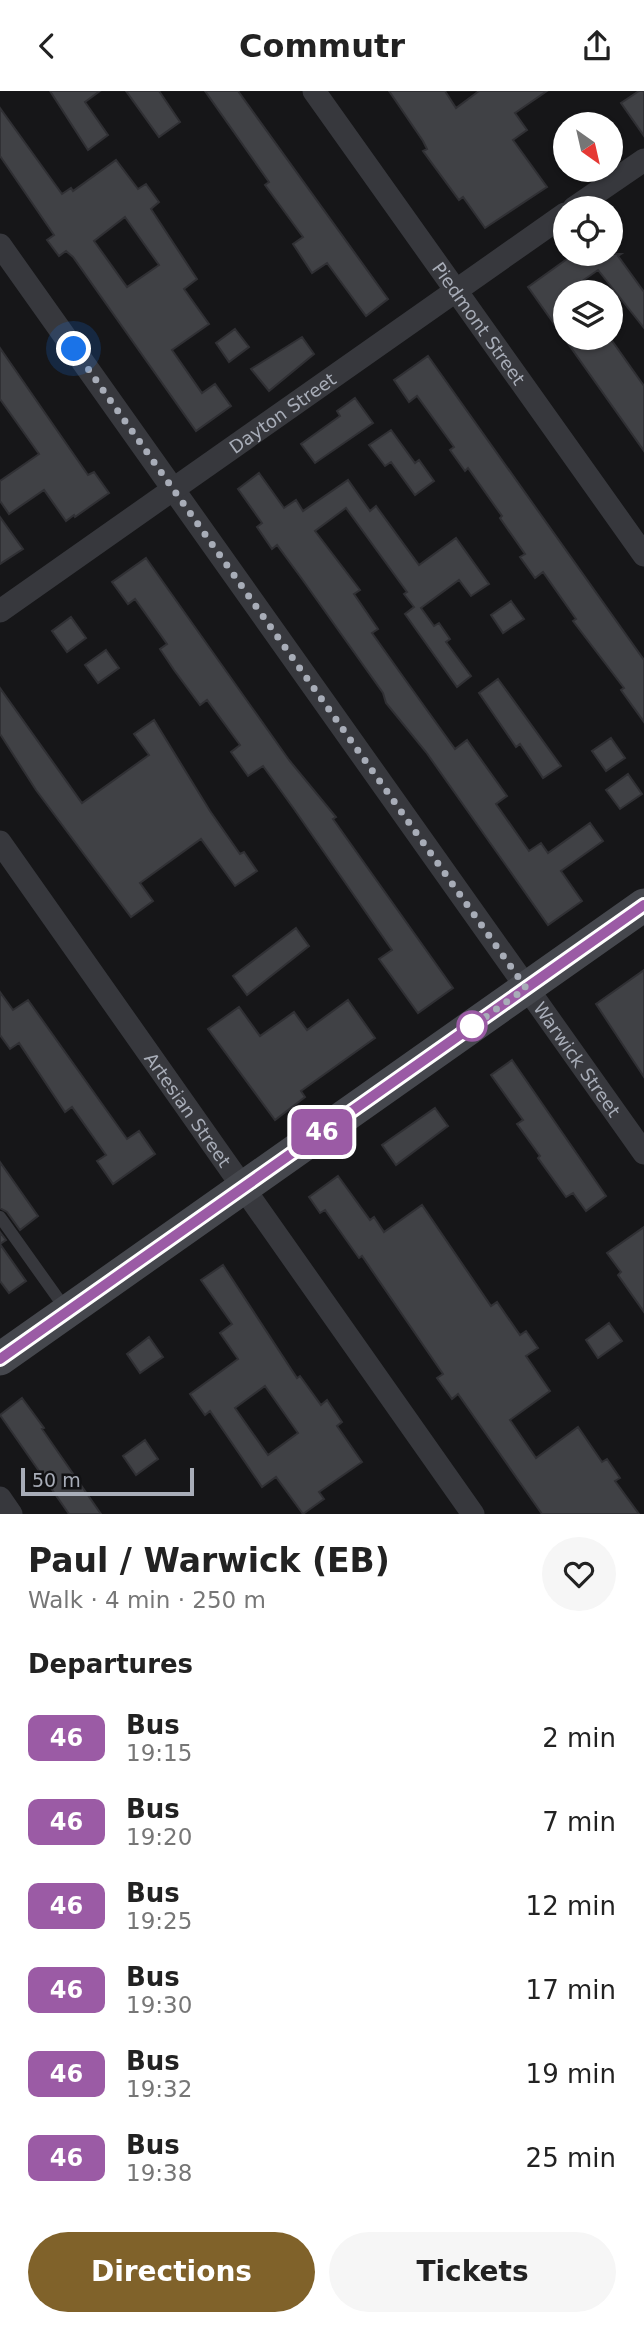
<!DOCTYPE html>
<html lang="en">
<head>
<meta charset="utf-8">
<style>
	:root { --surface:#fff; --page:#f6f6f6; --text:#222; --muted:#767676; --accent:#80622a }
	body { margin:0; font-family:"DejaVu Sans",sans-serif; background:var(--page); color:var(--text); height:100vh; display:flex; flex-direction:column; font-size:26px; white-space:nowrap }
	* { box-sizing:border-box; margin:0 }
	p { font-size:23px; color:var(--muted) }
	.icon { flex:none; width:38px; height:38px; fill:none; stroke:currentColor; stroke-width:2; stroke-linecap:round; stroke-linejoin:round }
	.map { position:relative; height:1423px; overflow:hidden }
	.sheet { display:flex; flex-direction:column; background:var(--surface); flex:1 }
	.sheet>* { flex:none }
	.badge { padding:0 14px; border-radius:10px; font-size:24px; line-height:46px }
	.needle { width:46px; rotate:146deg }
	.controls { position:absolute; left:553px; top:21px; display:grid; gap:14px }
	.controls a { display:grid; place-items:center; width:70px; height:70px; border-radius:50%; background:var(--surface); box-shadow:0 2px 5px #0004; font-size:35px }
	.scale { position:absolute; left:21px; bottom:18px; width:173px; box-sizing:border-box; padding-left:7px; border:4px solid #a8adb8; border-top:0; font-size:19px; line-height:24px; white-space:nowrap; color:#a8adb8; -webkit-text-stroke:5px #111113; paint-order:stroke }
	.you { position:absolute; width:35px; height:35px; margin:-18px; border:5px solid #fff; border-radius:50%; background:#1a73e8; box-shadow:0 0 0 10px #1a73e833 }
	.map>.badge { position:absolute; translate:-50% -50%; box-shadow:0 0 0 4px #fff }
	h2 { padding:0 28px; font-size:26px; line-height:63px }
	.round { display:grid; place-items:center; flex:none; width:74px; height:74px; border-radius:37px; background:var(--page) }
	.overview { display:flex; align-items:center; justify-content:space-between; height:119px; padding:0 28px }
	h1 { font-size:33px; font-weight:700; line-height:52px }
	.cta { display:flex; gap:14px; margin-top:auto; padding:14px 28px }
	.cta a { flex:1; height:80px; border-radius:42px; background:var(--accent); color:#fff; font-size:28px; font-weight:700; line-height:80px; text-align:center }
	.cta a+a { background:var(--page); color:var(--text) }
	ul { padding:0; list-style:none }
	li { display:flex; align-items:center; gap:21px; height:84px; padding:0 28px }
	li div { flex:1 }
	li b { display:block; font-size:26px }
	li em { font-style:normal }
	li .badge { min-width:77px; font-weight:700; text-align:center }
	header { display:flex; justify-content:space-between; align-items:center; height:91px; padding:0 28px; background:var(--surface); font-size:32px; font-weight:700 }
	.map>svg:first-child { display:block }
	.building { fill:#404145; stroke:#303034; stroke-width:2; fill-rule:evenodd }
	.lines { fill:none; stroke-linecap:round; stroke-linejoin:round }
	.lane { stroke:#37383d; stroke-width:12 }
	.street { stroke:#37383d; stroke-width:23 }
	.secondary { stroke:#45474d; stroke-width:33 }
	.line-casing { stroke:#fff; stroke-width:16 }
	.line { stroke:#9b5ba5; stroke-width:10 }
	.walk { stroke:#a8adb8; stroke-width:7; stroke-dasharray:0 12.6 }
	.stop-dot { fill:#fff; stroke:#9b5ba5; stroke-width:3.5 }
	.labels { text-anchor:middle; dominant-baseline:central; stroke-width:5; stroke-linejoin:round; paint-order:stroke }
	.street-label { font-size:18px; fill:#a8adb8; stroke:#111113 }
</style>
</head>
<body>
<header><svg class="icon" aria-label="back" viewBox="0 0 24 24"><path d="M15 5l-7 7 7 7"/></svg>Commutr<svg class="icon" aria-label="share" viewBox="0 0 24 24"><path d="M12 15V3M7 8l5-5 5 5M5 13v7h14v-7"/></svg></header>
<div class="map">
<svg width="644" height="1423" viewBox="0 0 644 1423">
	<rect width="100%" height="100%" fill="#161618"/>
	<path class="building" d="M50,0H100L85,11L108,44L88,59Z
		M126,0H159L180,31L159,46Z
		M205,0H238L388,208L366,225L327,172L312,182L293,153L303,146L265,94L269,91Z
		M389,0H445L456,17L479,0H547L515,22L527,39L513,49L547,96L485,137L463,106L459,109L423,60L427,58L423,50Z
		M639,0H644V45L621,12Z
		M0,17L62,103L71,97L73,100L116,69L138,98L146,93L159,111L151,118L197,188L184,198L209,233L172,259L202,302L215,293L231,315L196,340L73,166L66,160L59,165L47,149L54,144L0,65ZM125,126L159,174L127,196L94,150Z
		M574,163H621L618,165L644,201V237L598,179L565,202V247H610L644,295V360L528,196Z
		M235,238L249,256L229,271L216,252Z
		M302,246L314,263L269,300L251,278Z
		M0,257L88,384L94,381L109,402L75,426L74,424L66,430L44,399L9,423L0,410V390L39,363L0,308Z
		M428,265L644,569V631L621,599L624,597L573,530L576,528L543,481L535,487L520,466L525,463L500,427L502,425L468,377L465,380L450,359L454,356L417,305L409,311L394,289Z
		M355,307L373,332L315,372L301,353L340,325L337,320Z
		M391,339L415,372L419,369L434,390L415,404L391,371L385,375L369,354Z
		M259,382L284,417L296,409L303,420L348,389L370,420L376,415L419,474L456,447L489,493L471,505L459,489L421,517L434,535L439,532L450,548L446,551L471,585L457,596L405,523L414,516L404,503L407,501L346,417L315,440L360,499L354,503L378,538L372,542L404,587L455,658L467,649L507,705L496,713L529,760L541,752L548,762L590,732L603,750L561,780L582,810L548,834L426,661L386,612L383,602L302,488L277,454L272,458L257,436L262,432L238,398Z
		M0,426L23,458L0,473Z
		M146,467L289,669L336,726L333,728L453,897L418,922L379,868L392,859L294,718L263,675L248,685L231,661L240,654L207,609L200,614L174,579L160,558L167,553L135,508L128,513L112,491Z
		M511,510L524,528L503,542L491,524Z
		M71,526L86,547L67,561L52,540Z
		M106,559L119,577L98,592L85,574Z
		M498,588L561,675L543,687L520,653L516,656L479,602Z
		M0,597L82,712L149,664L134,643L154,629L210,720L240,763L244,761L257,780L235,795L201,748L140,792L153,810L131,826L36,699L0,643Z
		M611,647L625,667L606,680L592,660Z
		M628,683L642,703L620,718L606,699Z
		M296,837L309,855L247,904L233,885Z
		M644,879V986L596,913Z
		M0,901L13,919L28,909L127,1048L139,1040L155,1063L113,1093L97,1070L106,1064L72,1016L65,1021L19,952L10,958L0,944Z
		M348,909L375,947L301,1000L305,1006L275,1029L208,938L239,916L260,945L294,921L307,939Z
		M512,969L606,1105L586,1120L573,1102L566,1106L538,1067L540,1065L517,1033L523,1029L491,984Z
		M435,1017L448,1035L396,1074L382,1054Z
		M0,1071L38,1125L20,1139L7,1121L0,1117Z
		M338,1085L370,1129L374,1126L384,1141L422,1114L491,1215L497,1211L520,1244L526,1240L538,1257L526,1265L550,1300L510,1329L536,1367L578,1336L602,1371L607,1368L620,1387L615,1390L639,1423H542L458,1303L452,1308L437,1287L443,1283L362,1165L359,1167L325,1119L320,1122L309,1106Z
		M644,1136V1221L618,1184L621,1181L607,1162Z
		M0,1141L6,1149L0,1153L26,1190L9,1202L0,1190Z
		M223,1174L297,1287L300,1285L321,1314L327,1309L342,1331L337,1335L362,1371L319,1401L324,1408L303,1423L276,1386L262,1396L210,1320L205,1324L190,1303L238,1268L220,1242L232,1233L201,1189ZM265,1295L298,1342L268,1364L235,1317Z
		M609,1232L622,1250L598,1267L586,1249Z
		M149,1246L163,1266L140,1282L127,1263Z
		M22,1307L44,1337L42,1338L101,1423H69L0,1324Z
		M145,1349L158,1368L136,1384L123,1365Z"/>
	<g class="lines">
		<path class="lane" d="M0,1126L67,1220"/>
		<g class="street">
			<path id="s1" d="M314,0L644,464"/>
			<path d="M574,117L644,69"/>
			<path id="s2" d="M0,154L644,1062"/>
			<path id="s3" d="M0,520L565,123"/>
			<path id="s4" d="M0,751L473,1423"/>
			<path d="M0,1407L11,1423"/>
		</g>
		<path class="secondary" d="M0,1268L644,814"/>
	</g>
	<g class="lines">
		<defs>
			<path id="line" d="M0,1268L644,814"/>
		</defs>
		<use href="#line" class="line-casing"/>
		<use href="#line" class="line"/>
		<path class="walk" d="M74,258L526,897L470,937L472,935"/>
	</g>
	<circle class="stop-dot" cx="472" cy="935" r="14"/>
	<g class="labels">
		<g class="street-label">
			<text stroke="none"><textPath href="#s1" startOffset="285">Piedmont Street</textPath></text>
			<text stroke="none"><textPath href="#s3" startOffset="345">Dayton Street</textPath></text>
			<text stroke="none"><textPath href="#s2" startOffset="998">Warwick Street</textPath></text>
			<text stroke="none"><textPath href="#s4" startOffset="327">Artesian Street</textPath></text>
		</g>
	</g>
</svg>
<div class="controls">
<a><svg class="needle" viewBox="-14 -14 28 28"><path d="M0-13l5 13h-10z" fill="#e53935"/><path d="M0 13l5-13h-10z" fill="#767676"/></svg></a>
<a><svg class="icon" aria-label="locate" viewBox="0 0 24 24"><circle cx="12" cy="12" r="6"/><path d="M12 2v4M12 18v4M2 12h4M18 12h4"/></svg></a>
<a><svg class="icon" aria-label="layers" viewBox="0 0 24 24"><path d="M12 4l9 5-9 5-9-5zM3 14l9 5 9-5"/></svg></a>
</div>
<div class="scale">50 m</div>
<div class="you" style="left:74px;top:258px"></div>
<b class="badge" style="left:322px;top:1041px;background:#9b5ba5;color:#fff">46</b>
</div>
<section class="sheet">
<div class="overview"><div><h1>Paul / Warwick (EB)</h1><p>Walk · 4 min · 250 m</p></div><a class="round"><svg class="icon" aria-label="heart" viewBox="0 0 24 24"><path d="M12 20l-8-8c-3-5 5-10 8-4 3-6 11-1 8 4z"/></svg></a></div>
<h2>Departures</h2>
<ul>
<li><span class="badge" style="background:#9b5ba5;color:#fff">46</span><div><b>Bus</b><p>19:15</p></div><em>2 min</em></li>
<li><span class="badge" style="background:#9b5ba5;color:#fff">46</span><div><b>Bus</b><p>19:20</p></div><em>7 min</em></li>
<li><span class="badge" style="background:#9b5ba5;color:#fff">46</span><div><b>Bus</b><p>19:25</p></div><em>12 min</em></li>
<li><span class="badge" style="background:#9b5ba5;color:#fff">46</span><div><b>Bus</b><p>19:30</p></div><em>17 min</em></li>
<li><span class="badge" style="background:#9b5ba5;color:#fff">46</span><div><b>Bus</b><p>19:32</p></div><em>19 min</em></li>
<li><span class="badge" style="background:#9b5ba5;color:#fff">46</span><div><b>Bus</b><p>19:38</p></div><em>25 min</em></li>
</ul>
<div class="cta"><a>Directions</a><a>Tickets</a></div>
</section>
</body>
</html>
